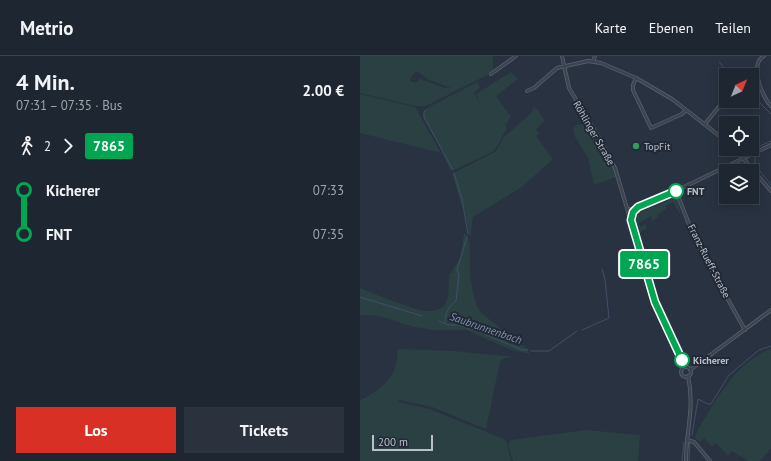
<!DOCTYPE html>
<html lang="de">
<head>
<meta charset="utf-8">
<style>
	:root { --surface:#1e2631; --page:#2b323d; --text:#f1f3f6; --muted:#a1a5ab; --line:#3c434d; --accent:#d93025 }
	body { margin:0; font-family:"PT Sans",sans-serif; background:var(--page); color:var(--text); height:100vh; display:flex; flex-direction:column; font-size:15px; white-space:nowrap }
	* { box-sizing:border-box; margin:0 }
	p { font-size:13px; color:var(--muted) }
	.icon { flex:none; width:22px; height:22px; fill:none; stroke:currentColor; stroke-width:2; stroke-linecap:round; stroke-linejoin:round }
	.map { position:relative; flex:1; overflow:hidden }
	.panel { display:flex; flex-direction:column; background:var(--surface); width:360px }
	.panel>* { flex:none }
	.badge { padding:0 8px; border-radius:3px; font-size:14px; line-height:26px }
	.needle { width:26px; rotate:43deg }
	.buttons { position:absolute; left:359px; top:12px; display:grid; gap:8px }
	.buttons a { display:grid; place-items:center; width:40px; height:40px; border-radius:0px; background:var(--surface); box-shadow:0 2px 10px #0003,0 0 0 1px var(--line); font-size:20px }
	.scale { position:absolute; left:12px; bottom:10px; width:61px; box-sizing:border-box; padding-left:4px; border:2px solid #bac0cb; border-top:0; font-size:11px; line-height:14px; white-space:nowrap; color:#bac0cb; -webkit-text-stroke:3px #212936; paint-order:stroke }
	.map>.badge { position:absolute; translate:-50% -50%; box-shadow:0 0 0 2px #fff }
	.legs { display:flex; align-items:center; gap:6px; height:44px; padding:0 16px; font-size:13px }
	.legs p { margin-inline-start:auto }
	.headline { display:flex; align-items:center; justify-content:space-between; height:68px; padding:0 16px }
	h1 { font-size:22px; font-weight:800; line-height:30px }
	.primary-button { display:flex; gap:8px; margin-top:auto; padding:8px 16px }
	.primary-button a { flex:1; height:46px; border-radius:0px; background:var(--accent); color:#fff; font-size:16px; font-weight:800; line-height:46px; text-align:center }
	.primary-button a+a { background:var(--page); color:var(--text) }
	ul { padding:0 16px; list-style:none }
	li { display:flex; align-items:center; gap:14px; height:44px; font-size:15px }
	li i { display:grid; place-items:center; width:6px; height:100%; margin:0 5px; background:currentColor }
	li i::after { content:''; width:10px; height:10px; margin:-5px; border:3px solid; border-radius:50%; background:var(--surface) }
	li p { margin-inline-start:auto }
	li:first-child i { background:linear-gradient(#0000 50%,currentColor 0) }
	li:last-child i { background:linear-gradient(currentColor 50%,#0000 0) }
	header { display:flex; align-items:center; gap:24px; box-sizing:border-box; height:56px; padding:0 20px; background:var(--surface); border-bottom:1px solid var(--line) }
	header strong { font-size:19px }
	nav { display:flex; gap:22px; margin-inline-start:auto; font-size:14px }
	main { display:flex; flex:1; min-height:0 }
	.map>svg:first-child { display:block }
	.green { fill:#2b4043; fill-rule:evenodd }
	.lines { fill:none; stroke-linecap:round; stroke-linejoin:round }
	.stream { stroke:#404f69; stroke-width:1 }
	.minor-casing { stroke:#5b626e; stroke-width:4 }
	.minor { stroke:#3d4451; stroke-width:2.5 }
	.line-1-casing { stroke:#fff; stroke-width:9 }
	.line-1 { stroke:#00a651; stroke-width:6 }
	.leisure-dot { fill:#2e9e5b; stroke:#212936; stroke-width:1.5 }
	.stop-1-dot { fill:#fff; stroke:#00a651; stroke-width:2 }
	.labels { text-anchor:middle; dominant-baseline:central; stroke-width:4; stroke-linejoin:round; paint-order:stroke }
	.street-label { font-size:10px; fill:#bac0cb; stroke:#212936 }
	.poi-label { font-size:10px; fill:#bac0cb; stroke:#212936; text-anchor:start }
	.stop-label { font-size:10px; font-weight:bold; fill:#bac0cb; stroke:#212936; text-anchor:start }
	.water-label { font-size:11px; font-style:italic; fill:#8395b0; stroke:#212936 }
</style>
</head>
<body>
<header>
<strong>Metrio</strong>
<nav><a>Karte</a><a>Ebenen</a><a>Teilen</a></nav>
</header>
<main>
<section class="panel">
<div class="headline"><div><h1>4 Min.</h1><p>07:31 – 07:35 · Bus</p></div><b>2.00 €</b></div>
<div class="legs"><svg class="icon" aria-label="walk" viewBox="0 0 24 24"><circle cx="13" cy="4" r="2"/><path d="M13 8l-2 6 4 7M11 14l-3 7M7 12l3-4h3l4 4"/></svg>2<svg class="icon" aria-label="forward" viewBox="0 0 24 24"><path d="M9 5l7 7-7 7"/></svg><b class="badge" style="background:#00a651;color:#fff">7865</b></div>
<ul>
<li><i style="color:#00a651"></i><b>Kicherer</b><p>07:33</p></li>
<li><i style="color:#00a651"></i><b>FNT</b><p>07:35</p></li>
</ul>
<div class="primary-button"><a>Los</a><a>Tickets</a></div>
</section>
<div class="map">
<svg width="411" height="405" viewBox="0 0 411 405">
	<rect width="100%" height="100%" fill="#283241"/>
	<path class="green" d="M0,0H133V16L66,50H55L0,37ZM57,15L69,24L91,32H85L60,23L55,27L50,25L52,19Z
		M151,16L158,23L136,40L151,61L145,69L147,73C141,80 140,90 132,96L94,114H90L82,96L85,95L82,94L63,61L65,53L117,26L120,31L114,37L120,47L116,38Z
		M0,38L55,51L81,97L0,77Z
		M174,51L177,53L185,65L176,73L179,78L176,80L193,103L162,131L113,161L110,183L104,151H102L92,118L136,95L144,81L171,57Z
		M229,68L243,90L257,121L234,129L228,102L215,81L213,73L215,69Z
		M313,141L316,142L321,157L320,158L313,146L306,150V153L297,159L298,161L292,166L291,160L279,167L281,171L285,168L287,172L278,178L275,159L276,157L304,147Z
		M104,178H106C112,188 109,196 110,208C110,224 113,243 120,256L167,293L170,298L152,294L106,274H75L54,271L19,260L0,259V232C15,238 58,256 69,255C75,255 82,253 85,248C91,239 87,227 90,217L94,216L92,215L100,202Z
		M38,293L94,295L155,301L145,302L140,305L126,373L72,351L39,344L38,346L70,353L146,384L151,405H0V344C13,339 30,326 35,312C37,306 37,299 38,293Z
		M411,293V392L400,405H388L372,395L368,400L356,387L352,390L344,382L340,386L335,382C337,373 344,364 348,357C364,331 381,304 411,293Z
		M226,374L280,379L278,405H153L148,389L151,384Z"/>
	<g class="lines">
		<path class="stream" d="M359,6L371,19
			M392,39L411,58
			M66,54L64,56V61L93,114
			M395,94L398,91L411,85
			M395,107V100
			M396,110L411,129
			M94,117L102,143L108,178
			M0,241L62,260
			M79,265L88,269H99L120,276L162,294H168
			M85,266C86,256 88,251 96,245L99,219L97,214L107,181
			M222,274L249,262L245,224L242,213
			M171,295H189L217,275
			M332,379L338,343L348,348H351L369,319L399,294L411,290
			M322,405L324,386
			M329,405L330,387"/>
		<defs>
			<path id="minor" d="M202,0L209,32L242,87L255,112L295,246L325,311
				M404,0C389,8 402,41 411,50
				M233,5L235,0
				M131,18L156,0
				M387,19L398,16
				M276,22L273,29V34L291,72L322,58L326,54
				M167,35L174,32L197,12L228,5L241,7L276,22L312,43L366,85
				M345,68L366,42
				M375,93L411,135
				M316,135L336,186L385,274
				M268,154L297,144L411,89
				M271,164L272,158L277,151
				M321 316a5 5 0 1 1 10 0a5 5 0 1 1-10 0Z
				M330,314L411,254
				M327,384L334,386L350,405
				M326,405C326,374 335,352 328,320"/>
		</defs>
		<use href="#minor" class="minor-casing"/>
		<use href="#minor" class="minor"/>
	</g>
	<g class="lines">
		<defs>
			<path id="line-1" d="M316,135L278,151L273,156L271,164L295,246L322,304"/>
		</defs>
		<use href="#line-1" class="line-1-casing"/>
		<use href="#line-1" class="line-1"/>
	</g>
	<circle class="leisure-dot" cx="276" cy="90" r="4"/>
	<g class="stop-1-dot">
		<circle cx="316" cy="135" r="7"/>
		<circle cx="322" cy="304" r="7"/>
	</g>
	<g class="labels">
		<g class="street-label">
			<text transform="translate(234 77) rotate(60)">Röhlinger Straße</text>
			<text transform="translate(349 205) rotate(63)">Franz-Rueff-Straße</text>
		</g>
		<g class="poi-label">
			<text x="284" y="90">TopFit</text>
		</g>
		<g class="stop-label">
			<text x="327" y="135">FNT</text>
			<text x="333" y="304">Kicherer</text>
		</g>
		<g class="water-label">
			<text transform="translate(126 272) rotate(19)">Saubrunnenbach</text>
		</g>
	</g>
</svg>
<div class="buttons">
<a><svg class="needle" viewBox="-14 -14 28 28"><path d="M0-13l5 13h-10z" fill="#e53935"/><path d="M0 13l5-13h-10z" fill="#a1a5ab"/></svg></a>
<a><svg class="icon" aria-label="locate" viewBox="0 0 24 24"><circle cx="12" cy="12" r="6"/><path d="M12 2v4M12 18v4M2 12h4M18 12h4"/></svg></a>
<a><svg class="icon" aria-label="layers" viewBox="0 0 24 24"><path d="M12 4l9 5-9 5-9-5zM3 14l9 5 9-5"/></svg></a>
</div>
<div class="scale">200 m</div>
<b class="badge" style="left:284px;top:208px;background:#00a651;color:#fff">7865</b>
</div>
</main>
</body>
</html>
